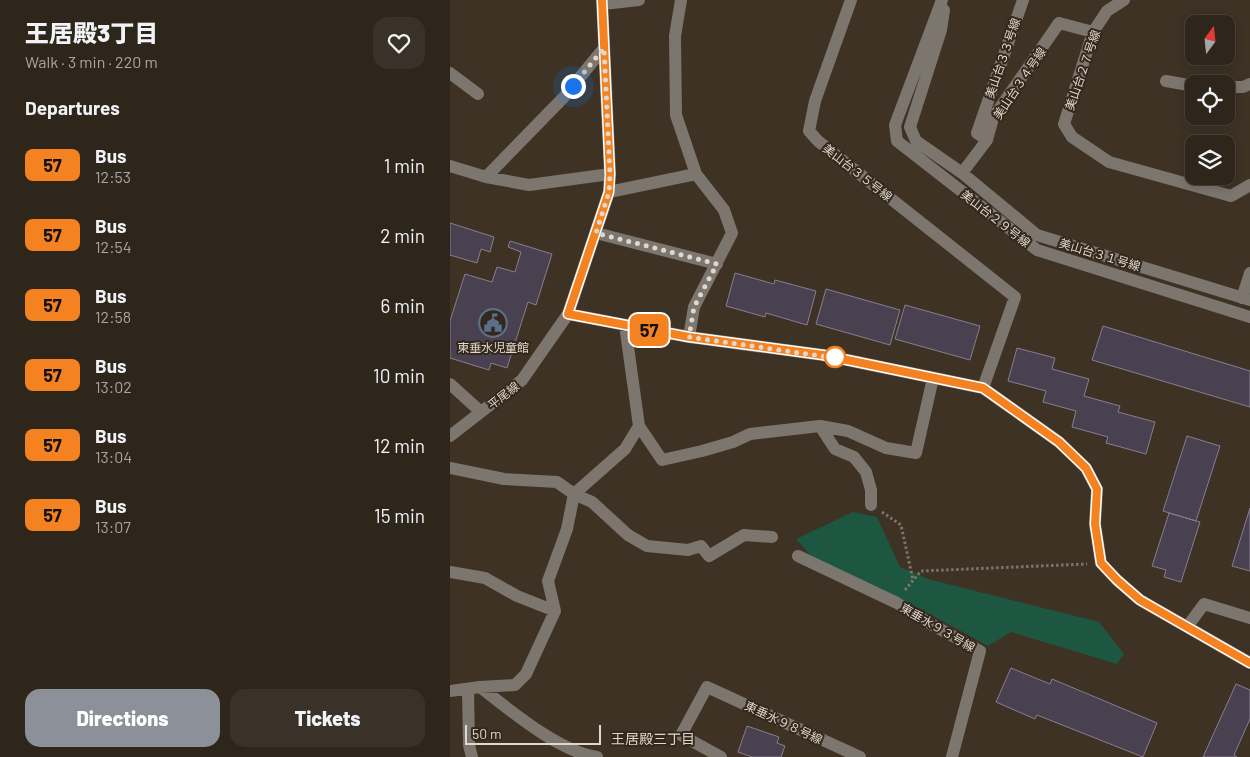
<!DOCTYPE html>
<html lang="en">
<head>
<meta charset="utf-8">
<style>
	:root { --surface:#2e261b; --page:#3a3228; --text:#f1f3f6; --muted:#a7a5a3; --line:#49433a; --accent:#8c9099 }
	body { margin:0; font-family:Barlow,"Noto Sans JP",sans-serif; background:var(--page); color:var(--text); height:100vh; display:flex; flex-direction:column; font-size:19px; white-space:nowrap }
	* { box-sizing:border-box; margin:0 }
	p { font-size:16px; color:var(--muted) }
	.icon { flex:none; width:28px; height:28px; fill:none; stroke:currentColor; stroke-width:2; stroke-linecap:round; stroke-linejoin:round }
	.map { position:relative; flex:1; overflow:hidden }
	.sheet { display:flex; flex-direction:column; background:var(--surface); width:450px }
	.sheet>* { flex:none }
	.badge { padding:0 10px; border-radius:8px; font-size:18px; line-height:32px }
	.needle { width:32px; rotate:15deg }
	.controls { position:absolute; left:735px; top:15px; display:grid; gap:10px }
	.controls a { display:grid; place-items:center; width:50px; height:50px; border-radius:10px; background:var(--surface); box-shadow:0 2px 12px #0003,0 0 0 1px var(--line); font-size:25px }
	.scale { position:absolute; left:15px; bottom:12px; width:136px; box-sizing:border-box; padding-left:5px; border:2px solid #dfd8cf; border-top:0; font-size:14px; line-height:18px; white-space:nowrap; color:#dfd8cf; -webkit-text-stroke:4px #33281b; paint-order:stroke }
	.you { position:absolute; width:25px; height:25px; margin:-12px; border:4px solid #fff; border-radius:50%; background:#1a73e8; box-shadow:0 0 0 8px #1a73e833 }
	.map>.badge { position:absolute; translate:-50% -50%; box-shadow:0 0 0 2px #fff }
	h2 { padding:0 25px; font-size:19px; line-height:45px }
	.round { display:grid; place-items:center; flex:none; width:52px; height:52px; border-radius:15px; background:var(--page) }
	.headline { display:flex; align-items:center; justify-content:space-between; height:85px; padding:0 25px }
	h1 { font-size:24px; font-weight:800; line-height:38px }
	.action { display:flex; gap:10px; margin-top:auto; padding:10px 25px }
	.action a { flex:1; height:58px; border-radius:15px; background:var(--accent); color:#fff; font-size:20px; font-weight:800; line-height:58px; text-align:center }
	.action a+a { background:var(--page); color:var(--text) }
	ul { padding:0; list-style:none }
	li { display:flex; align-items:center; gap:15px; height:70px; padding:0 25px }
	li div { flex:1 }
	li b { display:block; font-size:19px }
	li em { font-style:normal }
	li .badge { min-width:55px; font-weight:700; text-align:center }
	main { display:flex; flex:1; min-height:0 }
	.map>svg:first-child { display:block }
	.green { fill:#1d5741 }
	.building { fill:#4a4150; stroke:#887e8f }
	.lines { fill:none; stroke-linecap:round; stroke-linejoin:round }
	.path { stroke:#7d7367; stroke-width:3; stroke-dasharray:2.5 2.5; stroke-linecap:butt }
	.minor { stroke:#7c766f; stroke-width:12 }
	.line-casing { stroke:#fff; stroke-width:11 }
	.line { stroke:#f58220; stroke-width:8 }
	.walk { stroke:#dfd8cf; stroke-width:5; stroke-dasharray:0 9 }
	.stop-dot { fill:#fff; stroke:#f58220; stroke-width:2.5 }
	.labels { text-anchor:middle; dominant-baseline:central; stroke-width:4; stroke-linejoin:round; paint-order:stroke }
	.street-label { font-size:12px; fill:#dfd8cf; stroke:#33281b }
	.poi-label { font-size:12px; fill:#dfd8cf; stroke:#33281b }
	.neighbourhood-label { font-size:14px; fill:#dfd8cf; stroke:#33281b }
</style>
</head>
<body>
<main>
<section class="sheet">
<div class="headline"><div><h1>王居殿3丁目</h1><p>Walk · 3 min · 220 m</p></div><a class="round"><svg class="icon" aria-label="heart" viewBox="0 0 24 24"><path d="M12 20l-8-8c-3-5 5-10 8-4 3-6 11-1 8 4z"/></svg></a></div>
<h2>Departures</h2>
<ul>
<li><span class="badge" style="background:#f58220;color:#111">57</span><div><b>Bus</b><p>12:53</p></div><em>1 min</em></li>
<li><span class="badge" style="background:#f58220;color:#111">57</span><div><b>Bus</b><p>12:54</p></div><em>2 min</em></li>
<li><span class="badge" style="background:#f58220;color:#111">57</span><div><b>Bus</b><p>12:58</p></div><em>6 min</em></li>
<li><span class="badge" style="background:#f58220;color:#111">57</span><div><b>Bus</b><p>13:02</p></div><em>10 min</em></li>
<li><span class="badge" style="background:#f58220;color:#111">57</span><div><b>Bus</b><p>13:04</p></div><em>12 min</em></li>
<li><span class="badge" style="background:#f58220;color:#111">57</span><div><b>Bus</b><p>13:07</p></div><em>15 min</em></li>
</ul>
<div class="action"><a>Directions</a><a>Tickets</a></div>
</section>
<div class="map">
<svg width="800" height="757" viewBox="0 0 800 757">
	<rect width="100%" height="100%" fill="#3d3224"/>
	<path class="green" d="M403,512L427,517L450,567L478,579L649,622L674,654L667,664L561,632L538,646L458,602L364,559L346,539Z"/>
	<path class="building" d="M0,223L44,237L40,252L31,249L27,263L0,255Z
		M60,241L102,254L86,305L78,302L57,368L41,363L39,370L0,358V321L15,274L42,282L47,267L65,272L71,252L58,247Z
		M285,273L324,284L325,280L366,291L357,325L316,313L315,317L276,306Z
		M376,289L450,310L440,345L366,324Z
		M455,305L530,326L520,360L445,339Z
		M653,326L800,371V407L642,360Z
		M567,348L605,358L602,369L639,379L634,396L670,406L668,412L705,422L696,454L656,443L658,437L622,427L626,411L593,402L596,391L558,381Z
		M737,436L770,446L746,521L713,511Z
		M800,508V571L782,566Z
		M719,513L750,522L731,582L714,577L716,570L702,566Z
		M561,668L600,684L602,679L707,723L693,757L587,715L585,719L546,702Z
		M786,684L800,690V719L784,755L787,757H753Z
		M297,726L329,737L327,743L335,746L331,757H302L288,752Z"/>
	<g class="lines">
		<path class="path" d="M432,512L451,525L463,580
			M455,590L471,571L637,564"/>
		<path class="minor" d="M231,0L225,36L226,115L246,174L274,210L282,233L244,307L239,337
			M401,0L365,101L359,131L368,141L565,297L533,388
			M492,0L445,125L447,141L587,250L800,317
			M674,0L657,11L643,32L614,124L622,137L659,162L781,196L800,185
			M153,4L189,0
			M494,10L491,30L460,127L466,141L512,173L587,235L800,300
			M0,73L28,94
			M716,81L744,86
			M776,87H793L800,84
			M537,140L527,133L573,0
			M0,166L36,177L79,185L160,174
			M512,173L537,140L543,118L609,23L643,32
			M36,177L113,98L154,48
			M159,192L246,174
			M146,233L267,264
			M792,298L800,273
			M118,314L239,337L373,355L533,388L609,442L636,468L647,489L645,524L651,563L667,580L690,600L800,663
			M175,325L189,426L212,460L252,451L283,442L300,434L370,426L398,431L436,448L466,453L483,378
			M0,384L31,412
			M370,426L385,449L404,457L416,472L421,490V505
			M0,436L72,380L118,314L159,192L160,174L152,0
			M0,468L54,479L107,482L124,494L142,502L178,535L197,546L238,550L251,546L259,556L294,535L322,537
			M348,556L447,603L479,623L530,651L502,757
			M0,572L35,578L67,596L105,611
			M737,627L754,604L800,618
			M30,687C60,710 109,752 147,757
			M18,689L19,745L22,757
			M0,691L30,687L65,685L76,674L105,611L98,581L117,529L124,494L175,449L189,426
			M271,757L231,735L257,687L410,757"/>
	</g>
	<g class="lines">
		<defs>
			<path id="line" d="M152,0L160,174L159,192L118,314L239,337L373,355L533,388L609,442L636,468L647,489L645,524L651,563L667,580L690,600L800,663"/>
		</defs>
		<use href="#line" class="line-casing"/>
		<use href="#line" class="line"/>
		<path class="walk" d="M123,86L154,48L160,174L159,192L146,233L267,264L244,307L239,337L392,359L385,357"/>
	</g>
	<defs>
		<symbol id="civic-ring" viewBox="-11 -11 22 22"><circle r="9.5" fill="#33281b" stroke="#5c6f8a" stroke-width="1.5"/><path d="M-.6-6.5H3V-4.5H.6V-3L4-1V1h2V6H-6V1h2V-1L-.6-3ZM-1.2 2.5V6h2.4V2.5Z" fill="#5c6f8a"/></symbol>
	</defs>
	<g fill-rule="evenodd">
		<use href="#civic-ring" x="27" y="307" width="32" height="32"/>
	</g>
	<circle class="stop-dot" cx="385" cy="357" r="10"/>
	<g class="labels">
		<g class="street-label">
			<text transform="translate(552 58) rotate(-71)">美山台３３号線</text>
			<text transform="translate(632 70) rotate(-71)">美山台２７号線</text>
			<text transform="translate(569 83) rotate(-56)">美山台３４号線</text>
			<text transform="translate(408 172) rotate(38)">美山台３５号線</text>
			<text transform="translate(546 218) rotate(38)">美山台２９号線</text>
			<text transform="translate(650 254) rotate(17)">美山台３１号線</text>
			<text transform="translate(53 395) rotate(-38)">平尾線</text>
			<text transform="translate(488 627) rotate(30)">東垂水９３号線</text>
			<text transform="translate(334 722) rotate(25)">東垂水９８号線</text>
		</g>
		<g class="poi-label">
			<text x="43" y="347">東垂水児童館</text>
		</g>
		<g class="neighbourhood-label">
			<text x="203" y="738">王居殿三丁目</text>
		</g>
	</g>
</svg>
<div class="controls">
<a><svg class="needle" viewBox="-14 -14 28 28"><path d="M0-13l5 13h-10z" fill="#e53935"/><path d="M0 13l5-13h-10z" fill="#a7a5a3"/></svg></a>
<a><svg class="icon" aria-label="locate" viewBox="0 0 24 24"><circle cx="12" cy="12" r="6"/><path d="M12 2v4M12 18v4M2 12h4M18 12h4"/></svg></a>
<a><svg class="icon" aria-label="layers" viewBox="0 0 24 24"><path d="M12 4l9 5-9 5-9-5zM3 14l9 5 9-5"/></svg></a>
</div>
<div class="scale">50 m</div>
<div class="you" style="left:123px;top:86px"></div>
<b class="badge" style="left:199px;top:330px;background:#f58220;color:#111">57</b>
</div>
</main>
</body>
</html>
